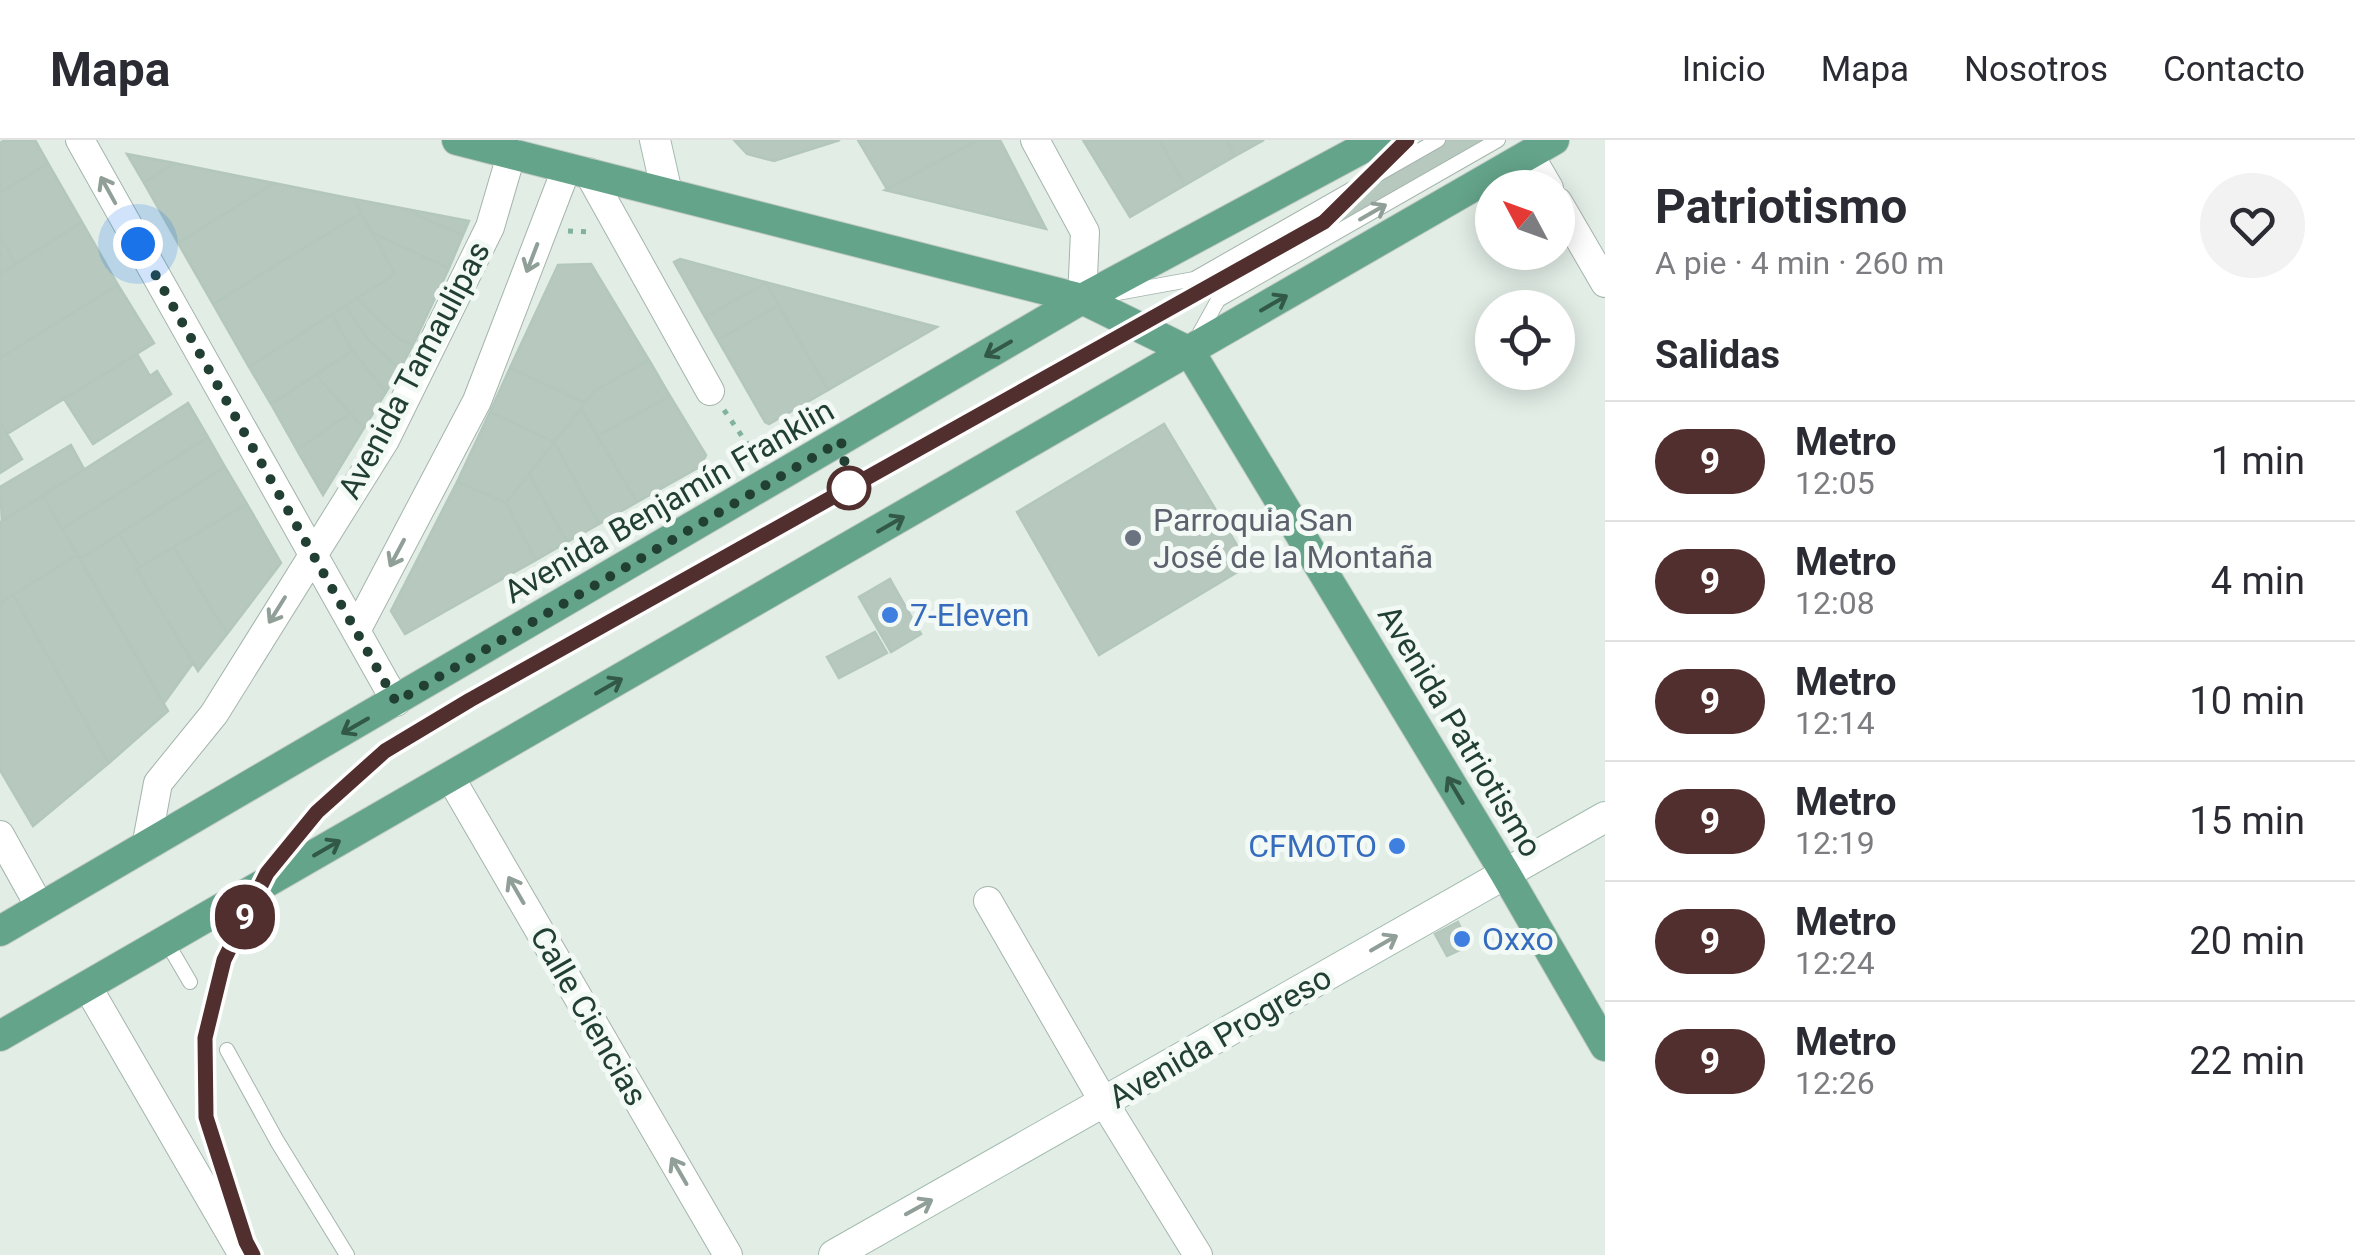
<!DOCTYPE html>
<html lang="es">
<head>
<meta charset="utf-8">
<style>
	:root { --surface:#fff; --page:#f2f2f3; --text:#2b2b33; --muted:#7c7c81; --line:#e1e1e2 }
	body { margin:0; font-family:Roboto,sans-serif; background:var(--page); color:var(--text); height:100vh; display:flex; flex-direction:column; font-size:38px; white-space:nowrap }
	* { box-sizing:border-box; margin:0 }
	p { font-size:32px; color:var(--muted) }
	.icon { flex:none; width:55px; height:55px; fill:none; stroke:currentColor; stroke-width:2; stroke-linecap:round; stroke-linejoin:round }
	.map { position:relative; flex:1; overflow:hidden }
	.sheet { display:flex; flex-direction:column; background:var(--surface); width:750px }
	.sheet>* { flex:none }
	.badge { padding:0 20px; border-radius:32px; font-size:35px; line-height:65px }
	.needle { width:65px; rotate:311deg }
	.controls { position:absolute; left:1475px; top:30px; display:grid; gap:20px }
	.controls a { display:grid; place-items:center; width:100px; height:100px; border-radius:50%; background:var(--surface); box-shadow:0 5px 25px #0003; font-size:50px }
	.you { position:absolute; width:50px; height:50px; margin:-25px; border:8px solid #fff; border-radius:50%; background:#1a73e8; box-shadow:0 0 0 15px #1a73e833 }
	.map>.badge { position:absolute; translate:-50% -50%; box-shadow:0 0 0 5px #fff }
	h2 { padding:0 50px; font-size:38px; line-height:90px }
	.round { display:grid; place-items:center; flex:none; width:105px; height:105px; border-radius:52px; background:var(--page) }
	.summary { display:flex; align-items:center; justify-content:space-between; height:170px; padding:0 50px }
	h1 { font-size:48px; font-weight:700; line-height:75px }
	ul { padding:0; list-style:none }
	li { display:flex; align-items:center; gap:30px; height:120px; padding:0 50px; border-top:2px solid var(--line) }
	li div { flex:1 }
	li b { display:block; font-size:38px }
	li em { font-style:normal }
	li .badge { min-width:110px; font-weight:700; text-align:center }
	header { display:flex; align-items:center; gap:60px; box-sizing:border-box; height:140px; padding:0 50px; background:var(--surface); border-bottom:2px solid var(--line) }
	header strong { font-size:48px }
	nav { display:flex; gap:55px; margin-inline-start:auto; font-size:35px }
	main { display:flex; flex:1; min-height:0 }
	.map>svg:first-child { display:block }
	.building { fill:#b7c8bf; stroke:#b4c7bc; stroke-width:2.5 }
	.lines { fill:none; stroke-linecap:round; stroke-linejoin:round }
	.lane-casing { stroke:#a4b5ac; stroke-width:16 }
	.street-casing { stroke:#a4b5ac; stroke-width:30 }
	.secondary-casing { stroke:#a2bcaf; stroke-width:32 }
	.primary-casing { stroke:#c1c9c6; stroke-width:32 }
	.path { stroke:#81b29b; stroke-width:5; stroke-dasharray:5 8; stroke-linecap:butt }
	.lane { stroke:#fff; stroke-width:14 }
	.street { stroke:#fff; stroke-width:28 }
	.secondary { stroke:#fff; stroke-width:30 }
	.primary { stroke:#64a48a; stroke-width:30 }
	.oneway { stroke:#909f98 }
	.oneway2 { stroke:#325848 }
	.line-casing { stroke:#fff; stroke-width:22 }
	.line { stroke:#512f2e; stroke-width:15 }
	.walk { stroke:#213f32; stroke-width:10; stroke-dasharray:0 18 }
	.stop-dot { fill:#fff; stroke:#512f2e; stroke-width:5 }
	.worship-dot { fill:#6b7280; stroke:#f3f9f5; stroke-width:4 }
	.shop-dot { fill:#3f7fe0; stroke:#f3f9f5; stroke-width:4 }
	.labels { text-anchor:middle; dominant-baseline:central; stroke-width:10; stroke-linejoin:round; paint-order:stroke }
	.street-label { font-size:32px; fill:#213f32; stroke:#f3f9f5 }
	.worship-label { font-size:32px; fill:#5b616d; stroke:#f3f9f5; text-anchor:start }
	.shop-label { font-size:32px; fill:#366cbe; stroke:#f3f9f5; text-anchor:start }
</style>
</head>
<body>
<header>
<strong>Mapa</strong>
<nav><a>Inicio</a><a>Mapa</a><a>Nosotros</a><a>Contacto</a></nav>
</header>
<main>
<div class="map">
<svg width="1605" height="1115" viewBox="0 0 1605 1115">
	<rect width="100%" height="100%" fill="#e2ede6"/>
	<path class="building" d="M5,0H35L48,23L0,53V3Z
		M734,0H840L774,21L747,14Z
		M858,0H978L887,49Z
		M978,0H1000L1046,89L885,50Z
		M1083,0H1159L1185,45L1130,77Z
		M1159,0H1226L1235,16L1185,45Z
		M1226,0H1264L1235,16Z
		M1436,0H1494L1285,119L1271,94Z
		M127,14L174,23L144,43Z
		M48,23L82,82L16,124L0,96V53Z
		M174,23L274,43L178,103L144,43Z
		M274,43L354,59L361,73L213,164L178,103Z
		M354,59L401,68L463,95L449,128L372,93Z
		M401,68L469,81L463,95Z
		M361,73L395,134L249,227L213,164Z
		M82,82L118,145L0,218V134Z
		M372,93L449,128L413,205L400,200L357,158L395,134Z
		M0,96L16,124L0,134Z
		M680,119L765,142L766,143L705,177L674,122Z
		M591,124L649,220L594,251L585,263L510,228L558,125Z
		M765,142L937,187L828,250Z
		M766,143L779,165L718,200L705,177Z
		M118,145L154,203L7,294L0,282V218Z
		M357,158L400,200L413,205L400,229L370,202L345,166Z
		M779,165L828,250L769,284L765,282L718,200Z
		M345,166L370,202L400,229L386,252L350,207L332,174Z
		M332,174L352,211L271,264L249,227Z
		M352,211L386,252L364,288L316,235Z
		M137,214L150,236L157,231L171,254L93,304L64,259Z
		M649,220L670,256L597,296L581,268L594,251Z
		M510,228L585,263L554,302L490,272Z
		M316,235L350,273L297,310L271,264Z
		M670,256L706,315L701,326L637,362L597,296Z
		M188,263L208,297L62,389L43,356Z
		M582,270L637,362L599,384L554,302Z
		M490,272L554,302L506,363L457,342Z
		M350,273L364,288L323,355L297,310Z
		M0,282L22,319L0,333Z
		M1164,284L1249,425L1099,515L1017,372Z
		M208,297L225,327L80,419L62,389Z
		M554,302L599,384L567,402L529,334Z
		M71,305L84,329L2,381L0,347Z
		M225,327L247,364L140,427L119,394Z
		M529,334L567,402L536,420L506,363Z
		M457,342L506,363L536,420L405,494L391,471Z
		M43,356L77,415L0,463V382Z
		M247,364L281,423L227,494L174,407Z
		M119,394L140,427L136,429L193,523L164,563L80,419Z
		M174,407L227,494L198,531L136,429Z
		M77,415L168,571L109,623L13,455Z
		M890,439L921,494L891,512L859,457Z
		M13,455L109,623L33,686L0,630V463Z
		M875,492L887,513L839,538L827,517Z
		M1458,782L1469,806L1447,816L1435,794Z"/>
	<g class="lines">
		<defs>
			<path id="lane" d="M1112,154L1194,139L1438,0
				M1197,198L1218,160L1498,0
				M166,801L190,842
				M227,910L277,1001L347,1115"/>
			<path id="street" d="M80,0L396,562
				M1035,0L1085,92L1082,159
				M1529,14L1549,48
				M588,32L710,251
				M1558,62L1605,143
				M356,491L477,261L567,27
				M450,637L728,1115
				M0,695L40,767
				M146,707L158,643L214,574L385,300L490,87L512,12
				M988,761L1105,964L1198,1115
				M87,846L243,1115"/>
			<path id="secondary" d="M655,0L667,53
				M834,1115L1605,677"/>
			<path id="primary" d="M457,0L1082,159L1190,212L1505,733L1605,906
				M0,791L1082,159L1378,0
				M0,896L1554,0"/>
		</defs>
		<use href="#lane" class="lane-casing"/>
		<use href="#street" class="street-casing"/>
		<use href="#secondary" class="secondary-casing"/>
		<use href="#primary" class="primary-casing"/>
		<path class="path" d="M568,91L592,92
			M724,270L757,318"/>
		<use href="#lane" class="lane"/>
		<use href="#street" class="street"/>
		<use href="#secondary" class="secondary"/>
		<use href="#primary" class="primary"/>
	</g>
	<defs><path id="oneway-shaft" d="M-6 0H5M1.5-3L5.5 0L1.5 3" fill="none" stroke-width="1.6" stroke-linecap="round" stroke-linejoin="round" transform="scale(2.5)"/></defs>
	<g class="oneway">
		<use href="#oneway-shaft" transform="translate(108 50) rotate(-119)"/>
		<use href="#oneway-shaft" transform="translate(1373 72) rotate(-30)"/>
		<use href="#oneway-shaft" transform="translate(532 118) rotate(111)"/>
		<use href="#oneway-shaft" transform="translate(397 413) rotate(118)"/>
		<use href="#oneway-shaft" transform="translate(277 470) rotate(122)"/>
		<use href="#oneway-shaft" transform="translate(516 750) rotate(-120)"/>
		<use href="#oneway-shaft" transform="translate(1384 803) rotate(-30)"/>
		<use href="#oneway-shaft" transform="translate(679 1031) rotate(-120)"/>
		<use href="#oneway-shaft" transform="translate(919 1067) rotate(-29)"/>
	</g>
	<g class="oneway2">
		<use href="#oneway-shaft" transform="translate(1274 163) rotate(-30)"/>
		<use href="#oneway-shaft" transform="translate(998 209) rotate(150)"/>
		<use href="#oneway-shaft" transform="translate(891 384) rotate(-30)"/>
		<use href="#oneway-shaft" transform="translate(609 546) rotate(-30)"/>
		<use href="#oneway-shaft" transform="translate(355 586) rotate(150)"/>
		<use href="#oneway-shaft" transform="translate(1455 650) rotate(-121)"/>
		<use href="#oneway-shaft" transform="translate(327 708) rotate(-30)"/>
	</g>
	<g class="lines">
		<defs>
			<path id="line" d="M253,1115L246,1102L206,977L205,898L224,820L267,733L317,672L385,611L470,560L1324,82L1407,0"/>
		</defs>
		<use href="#line" class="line-casing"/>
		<use href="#line" class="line"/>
		<path class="walk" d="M138,104L396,562L841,301L849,348"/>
	</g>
	<circle class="stop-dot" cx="849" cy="348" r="20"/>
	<circle class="worship-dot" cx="1133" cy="398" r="10"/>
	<g class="shop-dot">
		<circle cx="890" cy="475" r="10"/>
		<circle cx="1397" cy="706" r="10"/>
		<circle cx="1462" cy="799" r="10"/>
	</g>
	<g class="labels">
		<g class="street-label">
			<text transform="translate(414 230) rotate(-62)">Avenida Tamaulipas</text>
			<text transform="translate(669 361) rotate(-30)">Avenida Benjamín Franklin</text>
			<text transform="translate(1460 591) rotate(59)">Avenida Patriotismo</text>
			<text transform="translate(589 876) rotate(60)">Calle Ciencias</text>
			<text transform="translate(1220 897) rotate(-30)">Avenida Progreso</text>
		</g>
		<g class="worship-label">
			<text x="1153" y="380">Parroquia San<tspan x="1153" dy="37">José de la Montaña</tspan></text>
		</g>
		<g class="shop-label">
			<text x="910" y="475">7-Eleven</text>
			<text x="1377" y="706" text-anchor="end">CFMOTO</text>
			<text x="1482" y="799">Oxxo</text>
		</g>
	</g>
</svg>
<div class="controls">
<a><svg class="needle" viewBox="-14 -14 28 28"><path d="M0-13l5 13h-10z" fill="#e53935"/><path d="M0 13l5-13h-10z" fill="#7c7c81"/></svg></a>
<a><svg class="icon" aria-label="locate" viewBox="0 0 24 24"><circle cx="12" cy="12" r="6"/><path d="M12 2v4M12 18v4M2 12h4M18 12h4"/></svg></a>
</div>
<div class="you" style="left:138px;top:104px"></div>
<b class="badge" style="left:245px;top:777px;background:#512f2e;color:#fff">9</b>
</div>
<section class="sheet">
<div class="summary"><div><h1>Patriotismo</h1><p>A pie · 4 min · 260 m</p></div><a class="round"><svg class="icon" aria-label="heart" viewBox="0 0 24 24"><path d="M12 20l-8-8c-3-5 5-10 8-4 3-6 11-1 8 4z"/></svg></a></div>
<h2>Salidas</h2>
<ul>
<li><span class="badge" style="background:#512f2e;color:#fff">9</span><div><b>Metro</b><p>12:05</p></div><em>1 min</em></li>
<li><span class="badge" style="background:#512f2e;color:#fff">9</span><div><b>Metro</b><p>12:08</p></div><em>4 min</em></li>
<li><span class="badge" style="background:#512f2e;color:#fff">9</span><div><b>Metro</b><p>12:14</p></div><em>10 min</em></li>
<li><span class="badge" style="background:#512f2e;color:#fff">9</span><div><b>Metro</b><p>12:19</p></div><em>15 min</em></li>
<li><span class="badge" style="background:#512f2e;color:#fff">9</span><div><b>Metro</b><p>12:24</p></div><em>20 min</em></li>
<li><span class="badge" style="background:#512f2e;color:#fff">9</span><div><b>Metro</b><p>12:26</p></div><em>22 min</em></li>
</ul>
</section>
</main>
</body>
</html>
